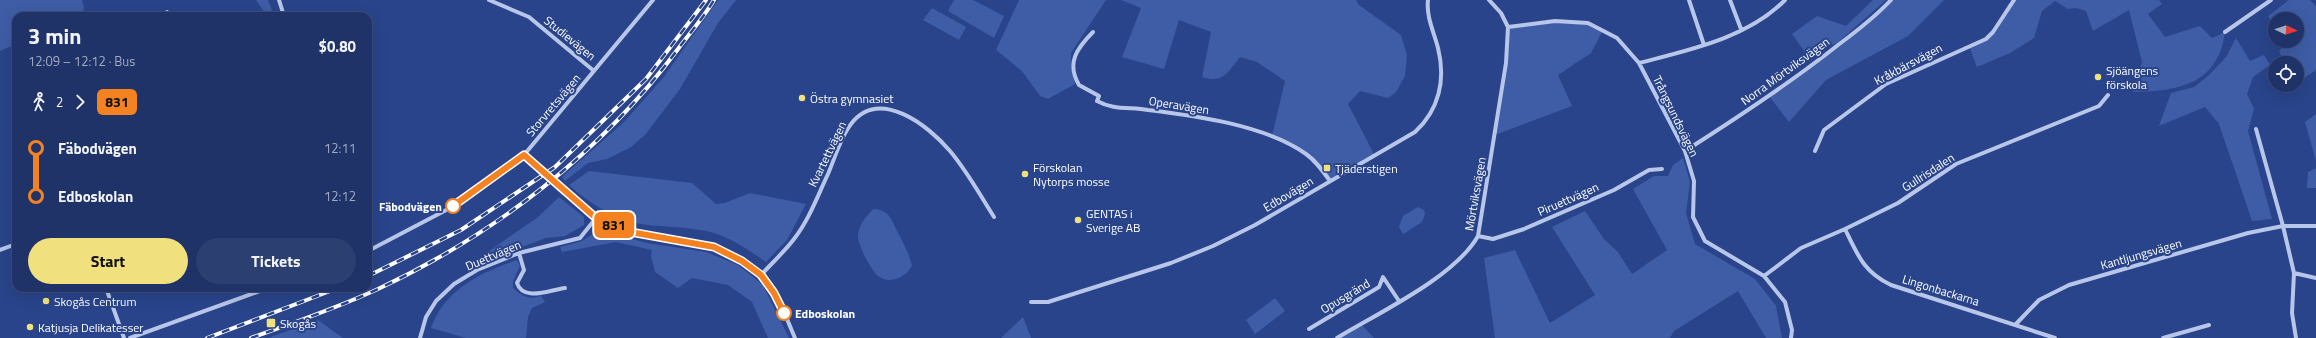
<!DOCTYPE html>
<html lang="en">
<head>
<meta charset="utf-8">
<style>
	:root { --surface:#1f3368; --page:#2c3f71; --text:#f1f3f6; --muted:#a1aac0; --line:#3c4e7c; --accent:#f0e17e }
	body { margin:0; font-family:"Titillium Web",sans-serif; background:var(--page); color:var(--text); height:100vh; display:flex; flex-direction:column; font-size:15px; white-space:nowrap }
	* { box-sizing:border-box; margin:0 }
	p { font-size:13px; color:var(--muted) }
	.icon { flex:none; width:22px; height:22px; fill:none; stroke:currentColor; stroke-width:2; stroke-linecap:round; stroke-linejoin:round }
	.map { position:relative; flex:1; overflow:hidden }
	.sheet { position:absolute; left:12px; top:12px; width:360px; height:280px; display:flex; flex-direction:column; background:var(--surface); border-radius:12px; box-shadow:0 4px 16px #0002,0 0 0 1px var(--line) }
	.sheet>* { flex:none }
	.badge { padding:0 8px; border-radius:6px; font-size:14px; line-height:26px }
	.needle { width:26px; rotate:94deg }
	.tools { position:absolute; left:2268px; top:12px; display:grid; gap:8px }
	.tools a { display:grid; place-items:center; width:36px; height:36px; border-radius:50%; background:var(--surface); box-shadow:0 4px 16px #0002,0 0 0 1px var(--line); font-size:20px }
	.map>.badge { position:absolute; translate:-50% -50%; box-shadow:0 0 0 2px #fff }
	.legs { display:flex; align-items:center; gap:6px; height:44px; padding:0 16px; font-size:13px }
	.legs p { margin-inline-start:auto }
	.overview { display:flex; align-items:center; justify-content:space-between; height:68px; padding:0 16px }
	h1 { font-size:22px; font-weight:700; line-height:30px }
	.primary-button { display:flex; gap:8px; margin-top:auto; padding:8px 16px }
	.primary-button a { flex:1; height:46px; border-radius:24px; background:var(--accent); color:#111; font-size:16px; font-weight:700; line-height:46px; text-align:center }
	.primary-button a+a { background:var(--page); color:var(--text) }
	ul { padding:0 16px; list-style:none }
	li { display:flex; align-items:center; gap:14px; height:48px; font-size:15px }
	li i { display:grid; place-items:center; width:6px; height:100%; margin:0 5px; background:currentColor }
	li i::after { content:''; width:10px; height:10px; margin:-5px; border:3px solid; border-radius:50%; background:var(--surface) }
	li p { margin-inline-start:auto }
	li:first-child i { background:linear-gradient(#0000 50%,currentColor 0) }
	li:last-child i { background:linear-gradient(currentColor 50%,#0000 0) }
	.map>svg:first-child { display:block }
	.green { fill:#3e5da6 }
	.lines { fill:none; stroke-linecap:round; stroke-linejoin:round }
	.street { stroke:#b7c6e9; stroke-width:4 }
	.rail-casing { stroke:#fff; stroke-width:4 }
	.rail { stroke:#29448a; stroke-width:2.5; stroke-dasharray:8; stroke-linecap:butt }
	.street-bridge { stroke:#b7c6e9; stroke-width:4 }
	.line-1-casing { stroke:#fff; stroke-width:9 }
	.line-1 { stroke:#f58220; stroke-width:6 }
	.poi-dot { fill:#f0e17e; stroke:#29448a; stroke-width:1.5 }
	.stop-1-dot { fill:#fff; stroke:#f58220; stroke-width:2 }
	.labels { text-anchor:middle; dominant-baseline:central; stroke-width:4; stroke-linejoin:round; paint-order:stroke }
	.street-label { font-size:12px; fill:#fff; stroke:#29448a }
	.poi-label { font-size:12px; fill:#fff; stroke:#29448a; text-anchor:start }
	.stop-label { font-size:12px; font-weight:bold; fill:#fff; stroke:#29448a; text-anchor:end }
</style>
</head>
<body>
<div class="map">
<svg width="2316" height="338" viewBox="0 0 2316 338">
	<rect width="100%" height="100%" fill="#29448a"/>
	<path class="green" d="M0,0H82L84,7L83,14L78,16H16V44L0,51Z
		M256,0H268L274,16H267Z
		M718,0H736L718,23L680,89L645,135L631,147L607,159L588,163L565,181L562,177L624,122L663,78Z
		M954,0H973L1004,16L994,38L948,11Z
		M1019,0H1106L1071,53V68L1075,84L1048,99L1040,96L1022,71L996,50Z
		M1121,0H1356L1359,5L1401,35L1407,55L1405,76L1396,92L1388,98L1360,91L1348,104L1375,156L1330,181L1306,154L1272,136L1285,81L1257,62L1240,57C1228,72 1223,84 1202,77L1211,32L1179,20L1164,69L1122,57L1141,8Z
		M1873,0H1886L1837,43L1807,55L1792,34L1817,16L1846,26Z
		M1891,0H1944L1908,36L1826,80L1789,122L1769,96L1821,59Z
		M2014,0H2159L2162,4L2148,14L2165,37L2200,26L2212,38L2225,32C2218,85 2178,91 2133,92L2142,62L2129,10L2093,31L2086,11L2076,8L2068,9L2055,1L2042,11L2034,38L2010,53L1977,67L1969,46L1986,39Z
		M2289,0H2310L2316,6V70L2300,81L2297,63H2294L2292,59L2284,62L2279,51L2285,45L2283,41H2297V19H2275V28L2268,16Z
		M932,8L966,27L959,40L923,20Z
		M1555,21L1588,23L1603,30L1591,53L1558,75L1572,106L1495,135L1506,63L1508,27Z
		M2236,38L2250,61L2264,55L2270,65L2253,77L2247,94L2254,109L2248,131L2272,219L2252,221L2219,124L2205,107L2159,126L2171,93L2194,87L2209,75L2226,57Z
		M2316,114V161L2305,122Z
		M1683,158L1690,182L1686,213L1695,244L1755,279L1776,306L1782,338H1766L1738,291L1674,331L1670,338H1495L1484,258L1515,250L1550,323L1595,295L1552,227L1585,211L1604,239L1618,252L1632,274L1667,250L1633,189L1654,176H1668L1673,165Z
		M2316,168V188H2307L2308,172Z
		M589,171L692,183L716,204L725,203L750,193L806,204L787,240L766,262C747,249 729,236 706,231C687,227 667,227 648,225C620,222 589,204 569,185Z
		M559,197L584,217V225L565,236L546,238L484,261L483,258L486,253L538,217Z
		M1418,207L1424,210L1425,214L1422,222L1403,234L1399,227L1403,216Z
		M873,209C891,209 892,223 900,236C905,247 909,254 912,266C906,277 890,285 878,276C871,270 857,244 858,235C859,224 866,217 873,209Z
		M599,230L647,243L706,252L738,265L763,285L789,338H768L752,302L728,285L692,278L678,288L655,272L651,256L652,250L616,242L562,252L560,247L582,241Z
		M517,260L520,266L513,281V288C523,297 529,300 541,296L545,302L532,308L528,317L526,338H466L431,328C444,290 481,272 517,260Z
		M1275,298L1285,311L1255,334L1246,320Z
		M1023,317L1031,338H1001Z
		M318,320L343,338H268Z
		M1361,324L1374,338H1337Z"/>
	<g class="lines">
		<path class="street" d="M279,0L284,16
			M489,0L529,17L594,71
			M1689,0L1704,45
			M1730,0L1741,29
			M167,12L169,16
			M1508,27L1555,21L1588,23L1617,38L1639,63L1685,151L1694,181L1693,217L1705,241L1764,276L1785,302L1792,330L1791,338
			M1093,32C1077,48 1066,63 1079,85L1099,96L1097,101C1113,110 1130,107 1148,110C1197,116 1265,125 1306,154C1316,161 1323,171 1330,181
			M2225,32L2271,0
			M1639,63C1689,50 1748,38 1785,0
			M2256,129L2283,226L2294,273L2292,313L2296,338
			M1685,151C1737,118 1789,84 1838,45C1857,31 1875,17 1891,0
			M1815,151L1824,130L1886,84L1986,39L1993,32L2014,0
			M524,155L540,169
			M569,195C578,203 587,214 598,219C650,245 715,233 760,274C777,289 786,318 795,338
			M1845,229C1858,256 1864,272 1891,285L2055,338
			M1478,236L1493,239L1524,229L1614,190L1649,170L1662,169
			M0,250L16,244
			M368,251L450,208L524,155L653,0
			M519,253L524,270L517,283C523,302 550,290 565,288
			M2294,273L2316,278
			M761,275C772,263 785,251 794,239C809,220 818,195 828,174C835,158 840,138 851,124C879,87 928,125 950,151C967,171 980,195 994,217
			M1764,276L1801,248L1845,229L1898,203L1956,164L2099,106L2108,95
			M106,288L124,338
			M1031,302H1048L1171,263L1213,246L1255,225L1415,132C1439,110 1446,80 1438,48C1434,32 1426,17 1428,0
			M2016,324L2039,300L2069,285L2248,233L2283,226H2316
			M1309,329L1379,287L1383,277L1399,301
			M130,338L268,288
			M420,338L426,317L436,301L454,284L477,270L519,253L580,238L596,218
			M1337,338C1378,313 1455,277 1478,236L1506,63L1508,27L1501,13L1489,0
			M2163,338L2209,325"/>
		<defs>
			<path id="rail" d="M368,276L461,230L555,167L646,79L706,0
				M207,338L338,288
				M251,338C293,323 337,308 378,289C495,234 601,153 678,49C690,33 704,17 714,0"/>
		</defs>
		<use href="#rail" class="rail-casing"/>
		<use href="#rail" class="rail"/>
		<path class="street-bridge" d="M540,169L569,195"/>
	</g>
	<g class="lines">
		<defs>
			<path id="line-1" d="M453,206L524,155L596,218L636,233L714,247L742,261L761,275L774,293L784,313"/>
		</defs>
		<use href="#line-1" class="line-1-casing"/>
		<use href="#line-1" class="line-1"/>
	</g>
	<g class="poi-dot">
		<circle cx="2098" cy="77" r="4"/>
		<circle cx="802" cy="98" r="4"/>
		<rect x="1323" y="164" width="8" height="8" rx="2"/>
		<circle cx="1025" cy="174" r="4"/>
		<circle cx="1078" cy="220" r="4"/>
		<circle cx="46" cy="301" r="4"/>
		<rect x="266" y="318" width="10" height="10" rx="2"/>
		<circle cx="30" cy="327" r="4"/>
	</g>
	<g class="stop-1-dot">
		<circle cx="453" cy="206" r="7"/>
		<circle cx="784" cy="313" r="7"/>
	</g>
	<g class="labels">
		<g class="street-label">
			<text transform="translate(570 38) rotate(39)">Studievägen</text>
			<text transform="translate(1908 64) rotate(-28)">Kråkbärsvägen</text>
			<text transform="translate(1785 71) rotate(-36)">Norra Mörtviksvägen</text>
			<text transform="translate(553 105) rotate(-50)">Storvretsvägen</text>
			<text transform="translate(1179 105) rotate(9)">Operavägen</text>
			<text transform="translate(1676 116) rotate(64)">Trångsundsvägen</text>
			<text transform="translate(827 154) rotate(-64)">Kvartettvägen</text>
			<text transform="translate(1928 172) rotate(-33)">Gullrisdalen</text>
			<text transform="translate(1288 194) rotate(-31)">Edbovägen</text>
			<text transform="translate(1475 194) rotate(-80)">Mörtviksvägen</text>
			<text transform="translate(1568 199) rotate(-24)">Piruettvägen</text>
			<text transform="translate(2141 254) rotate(-16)">Kantljungsvägen</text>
			<text transform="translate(493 255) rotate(-23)">Duettvägen</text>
			<text transform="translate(1941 290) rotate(17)">Lingonbackarna</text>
			<text transform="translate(1345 296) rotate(-31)">Opusgränd</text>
		</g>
		<g class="poi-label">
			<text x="2106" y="70">Sjöängens<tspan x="2106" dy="14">förskola</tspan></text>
			<text x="810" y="98">Östra gymnasiet</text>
			<text x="1033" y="167">Förskolan<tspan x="1033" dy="14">Nytorps mosse</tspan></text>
			<text x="1335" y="168">Tjäderstigen</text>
			<text x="1086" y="213">GENTAS i<tspan x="1086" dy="14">Sverige AB</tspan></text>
			<text x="54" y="301">Skogås Centrum</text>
			<text x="280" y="323">Skogås</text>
			<text x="38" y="327">Katjusja Delikatesser</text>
		</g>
		<g class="stop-label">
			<text x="442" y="206">Fäbodvägen</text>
			<text x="795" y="313" text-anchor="start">Edboskolan</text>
		</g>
	</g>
</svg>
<div class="tools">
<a><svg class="needle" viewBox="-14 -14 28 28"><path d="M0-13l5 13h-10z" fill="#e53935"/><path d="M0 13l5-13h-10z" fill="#a1aac0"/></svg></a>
<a><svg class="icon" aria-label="locate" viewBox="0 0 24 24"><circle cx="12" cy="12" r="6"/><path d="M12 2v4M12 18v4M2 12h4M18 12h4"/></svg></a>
</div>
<b class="badge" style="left:614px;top:225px;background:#f58220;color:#111">831</b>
<section class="sheet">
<div class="overview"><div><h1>3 min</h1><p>12:09 – 12:12 · Bus</p></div><b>$0.80</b></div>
<div class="legs"><svg class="icon" aria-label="walk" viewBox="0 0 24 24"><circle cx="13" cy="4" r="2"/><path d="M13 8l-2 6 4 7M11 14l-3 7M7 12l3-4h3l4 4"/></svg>2<svg class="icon" aria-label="forward" viewBox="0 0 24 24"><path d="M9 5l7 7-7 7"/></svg><b class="badge" style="background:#f58220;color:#111">831</b></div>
<ul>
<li><i style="color:#f58220"></i><b>Fäbodvägen</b><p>12:11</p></li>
<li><i style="color:#f58220"></i><b>Edboskolan</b><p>12:12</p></li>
</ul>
<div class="primary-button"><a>Start</a><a>Tickets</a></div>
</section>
</div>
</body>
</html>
